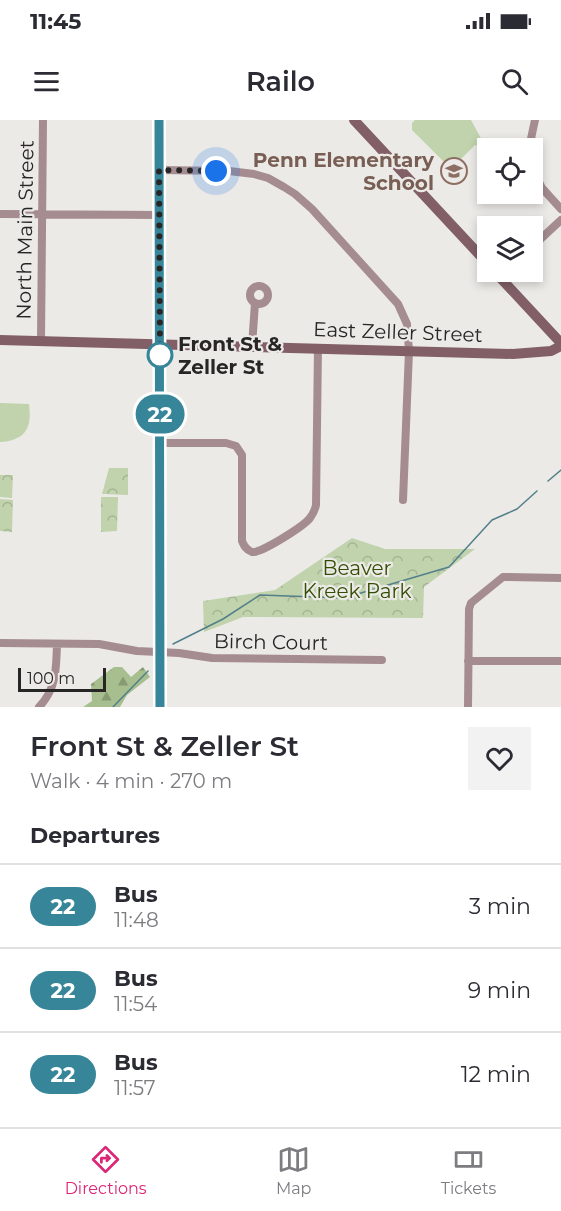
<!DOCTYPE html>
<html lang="en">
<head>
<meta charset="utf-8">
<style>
	:root { --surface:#fff; --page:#f2f2f3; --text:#2b2b33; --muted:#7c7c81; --line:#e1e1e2; --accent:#db2777 }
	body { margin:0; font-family:Montserrat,sans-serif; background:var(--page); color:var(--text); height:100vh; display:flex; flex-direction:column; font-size:22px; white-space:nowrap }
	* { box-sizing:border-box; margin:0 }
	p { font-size:20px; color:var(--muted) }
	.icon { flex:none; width:33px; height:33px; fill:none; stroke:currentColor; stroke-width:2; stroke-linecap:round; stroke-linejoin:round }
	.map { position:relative; height:587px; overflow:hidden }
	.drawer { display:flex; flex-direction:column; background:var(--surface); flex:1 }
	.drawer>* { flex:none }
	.badge { padding:0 12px; border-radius:20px; font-size:21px; line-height:39px }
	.tools { position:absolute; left:477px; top:18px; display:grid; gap:12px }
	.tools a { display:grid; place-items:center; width:66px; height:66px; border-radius:0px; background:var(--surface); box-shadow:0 3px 9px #0003; font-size:30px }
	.scale { position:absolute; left:18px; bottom:15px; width:88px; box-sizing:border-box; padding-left:6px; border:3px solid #272625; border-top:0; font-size:16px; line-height:21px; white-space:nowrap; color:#272625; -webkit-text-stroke:4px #eceae7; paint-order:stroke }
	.you { position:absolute; width:30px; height:30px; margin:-15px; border:4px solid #fff; border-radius:50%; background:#1a73e8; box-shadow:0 0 0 9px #1a73e833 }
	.map>.badge { position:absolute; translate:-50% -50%; box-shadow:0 0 0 3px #fff }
	h2 { padding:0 30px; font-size:22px; line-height:54px }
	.round { display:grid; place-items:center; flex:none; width:63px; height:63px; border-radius:0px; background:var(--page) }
	.headline { display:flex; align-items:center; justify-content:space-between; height:102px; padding:0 30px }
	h1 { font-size:28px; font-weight:600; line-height:45px }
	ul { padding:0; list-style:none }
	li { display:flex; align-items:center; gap:18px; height:84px; padding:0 30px; border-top:2px solid var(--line) }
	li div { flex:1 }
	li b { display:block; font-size:22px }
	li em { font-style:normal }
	li .badge { min-width:66px; font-weight:700; text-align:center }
	.status { display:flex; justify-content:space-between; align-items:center; height:42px; padding:0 30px; background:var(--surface); direction:ltr }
	.status svg { height:16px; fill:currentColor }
	header { display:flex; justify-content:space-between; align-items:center; height:78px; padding:0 30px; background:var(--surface); font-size:27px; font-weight:600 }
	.dock { display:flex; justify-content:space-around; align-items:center; height:84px; border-top:2px solid var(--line); background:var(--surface); font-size:16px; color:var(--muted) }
	.dock a { display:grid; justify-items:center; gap:3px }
	.dock .current { color:var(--accent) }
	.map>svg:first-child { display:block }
	.forest { fill:url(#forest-firs) }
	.park { fill:url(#park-crowns) }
	.pitch { fill:#c0d3ac }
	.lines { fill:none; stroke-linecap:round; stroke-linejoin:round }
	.stream { stroke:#527f8a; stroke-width:1.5 }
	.street { stroke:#a58c91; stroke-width:8 }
	.secondary { stroke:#825f67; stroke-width:10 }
	.line-casing { stroke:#fff; stroke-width:14 }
	.line { stroke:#378599; stroke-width:9 }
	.walk { stroke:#272625; stroke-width:6; stroke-dasharray:0 10.8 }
	.stop-dot { fill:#fff; stroke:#378599; stroke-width:3 }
	.labels { text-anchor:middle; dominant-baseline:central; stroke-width:4.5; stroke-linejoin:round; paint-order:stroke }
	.education-label { font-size:20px; font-weight:bold; fill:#785e54; stroke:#eceae7; text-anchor:end }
	.street-label { font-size:20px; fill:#272625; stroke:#eceae7 }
	.stop-label { font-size:20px; font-weight:bold; fill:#272625; stroke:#eceae7; text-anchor:start }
	.park-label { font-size:20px; fill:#334e03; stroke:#eceae7 }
</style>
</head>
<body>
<div class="status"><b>11:45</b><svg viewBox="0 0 49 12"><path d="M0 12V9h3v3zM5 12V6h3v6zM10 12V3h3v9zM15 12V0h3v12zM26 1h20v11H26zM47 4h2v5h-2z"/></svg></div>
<header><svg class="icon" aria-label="menu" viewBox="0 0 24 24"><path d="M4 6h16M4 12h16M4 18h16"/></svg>Railo<svg class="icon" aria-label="search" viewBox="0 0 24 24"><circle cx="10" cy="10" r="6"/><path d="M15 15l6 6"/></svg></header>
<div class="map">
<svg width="561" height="587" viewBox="0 0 561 587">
	<defs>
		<pattern id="forest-firs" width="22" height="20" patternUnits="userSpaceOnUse" patternTransform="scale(1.5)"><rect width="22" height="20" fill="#a7be8e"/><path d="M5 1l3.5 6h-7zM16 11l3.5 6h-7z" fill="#889a74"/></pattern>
		<pattern id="park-crowns" width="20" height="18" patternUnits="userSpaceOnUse" patternTransform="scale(1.5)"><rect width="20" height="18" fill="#c0d3ac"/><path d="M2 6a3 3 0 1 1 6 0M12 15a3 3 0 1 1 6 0" fill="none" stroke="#a5b594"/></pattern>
	</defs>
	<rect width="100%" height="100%" fill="#eceae7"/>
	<path class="forest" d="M114,547H122L131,557L143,547L150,557L127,575L120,587H83L92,581L91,564Z"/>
	<path class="park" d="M109,348H128V375L102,374Z
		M0,355H13L12,378L0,377Z
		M101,377H118L117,411L101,412Z
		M0,379L13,380L12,412L0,411Z
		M352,418L385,429H475L424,467L423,498L243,497L204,512L203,481L275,470Z"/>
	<path class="pitch" d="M415,0H471L483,22L478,26L475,25L462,38L447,45L412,10V3Z
		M0,283L29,284C32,308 26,320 0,322Z"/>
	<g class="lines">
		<path class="stream" d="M548,361L561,350
			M173,524L223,499L260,475L344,478L449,447L492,400L517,389L537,371
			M113,587L148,551"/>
		<path class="street" d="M529,28L535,0
			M532,48L542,68L561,89
			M159,50L229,51L254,54L268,58L284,67L295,74L312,89L398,184L407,204L409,231L403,380
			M0,94L160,95
			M532,127L561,100
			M250 175a9 9 0 1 1 18 0a9 9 0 1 1-18 0Z
			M41,221L43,0
			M252,226L255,183
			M160,323H226L236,326L242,335V421C244,426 246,430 252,432C260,434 304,406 310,398C313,394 315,390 316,385L318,228
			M0,523L99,524L137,531L179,533L212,538L382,540
			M468,541H561
			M39,587C57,568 56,549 57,524
			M468,587L469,489L471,483L503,457L561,458"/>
		<path class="secondary" d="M159,0L160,587
			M354,0L488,144
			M495,152L561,223
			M0,220L513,234L551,231L561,226"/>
	</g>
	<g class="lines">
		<defs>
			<path id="line" d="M159,0L160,587"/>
		</defs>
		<use href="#line" class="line-casing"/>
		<use href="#line" class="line"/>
		<path class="walk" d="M160,235L159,50L216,51"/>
	</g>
	<defs>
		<symbol id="school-ring" viewBox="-11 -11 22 22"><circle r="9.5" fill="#eceae7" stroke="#8d6e63" stroke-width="1.5"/><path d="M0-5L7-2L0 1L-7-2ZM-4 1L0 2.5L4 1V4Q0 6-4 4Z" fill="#8d6e63"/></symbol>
	</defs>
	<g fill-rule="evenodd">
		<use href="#school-ring" x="439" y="36" width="30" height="30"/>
	</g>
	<circle class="stop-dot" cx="160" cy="235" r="12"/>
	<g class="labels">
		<g class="education-label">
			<text x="434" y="40">Penn Elementary<tspan x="434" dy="23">School</tspan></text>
		</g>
		<g class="street-label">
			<text transform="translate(25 110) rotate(-89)">North Main Street</text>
			<text transform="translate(398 212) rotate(2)">East Zeller Street</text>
			<text transform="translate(271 522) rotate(1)">Birch Court</text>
		</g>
		<g class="stop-label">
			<text x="178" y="224">Front St &amp;<tspan x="178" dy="23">Zeller St</tspan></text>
		</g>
		<g class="park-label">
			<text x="357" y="448">Beaver<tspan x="357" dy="23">Kreek Park</tspan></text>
		</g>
	</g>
</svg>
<div class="tools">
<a><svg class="icon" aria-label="locate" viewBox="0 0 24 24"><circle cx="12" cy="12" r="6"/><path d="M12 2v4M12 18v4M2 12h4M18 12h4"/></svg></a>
<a><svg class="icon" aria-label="layers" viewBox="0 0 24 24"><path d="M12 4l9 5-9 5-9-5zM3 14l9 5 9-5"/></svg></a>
</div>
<div class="scale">100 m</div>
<div class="you" style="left:216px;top:51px"></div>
<b class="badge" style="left:160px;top:294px;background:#378599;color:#fff">22</b>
</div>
<section class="drawer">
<div class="headline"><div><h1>Front St &amp; Zeller St</h1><p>Walk · 4 min · 270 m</p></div><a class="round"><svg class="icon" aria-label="heart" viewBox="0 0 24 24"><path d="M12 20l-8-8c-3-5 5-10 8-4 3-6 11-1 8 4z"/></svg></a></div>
<h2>Departures</h2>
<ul>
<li><span class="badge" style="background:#378599;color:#fff">22</span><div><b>Bus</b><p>11:48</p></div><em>3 min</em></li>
<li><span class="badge" style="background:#378599;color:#fff">22</span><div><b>Bus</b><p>11:54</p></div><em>9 min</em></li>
<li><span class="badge" style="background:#378599;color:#fff">22</span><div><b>Bus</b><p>11:57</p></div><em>12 min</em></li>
</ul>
</section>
<nav class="dock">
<a class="current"><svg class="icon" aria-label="directions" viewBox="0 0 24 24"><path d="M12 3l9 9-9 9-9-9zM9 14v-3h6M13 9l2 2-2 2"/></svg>Directions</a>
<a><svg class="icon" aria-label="map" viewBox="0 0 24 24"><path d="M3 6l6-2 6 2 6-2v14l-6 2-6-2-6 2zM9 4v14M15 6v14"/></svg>Map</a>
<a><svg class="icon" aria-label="tickets" viewBox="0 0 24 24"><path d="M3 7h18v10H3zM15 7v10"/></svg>Tickets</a>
</nav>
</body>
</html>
